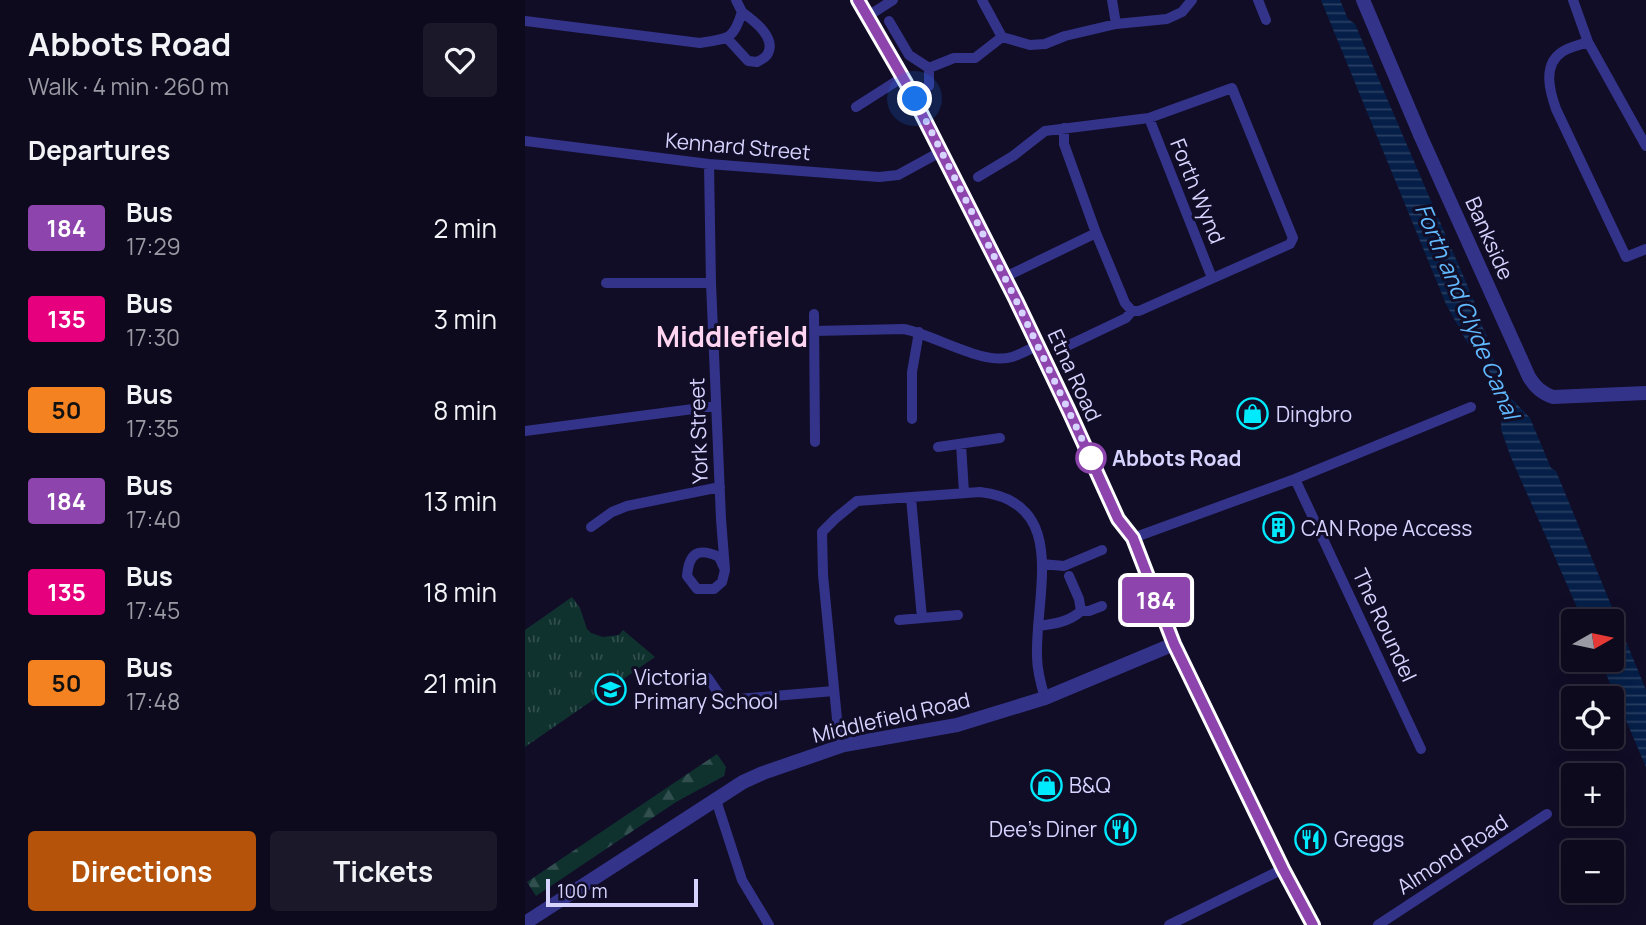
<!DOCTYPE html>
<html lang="en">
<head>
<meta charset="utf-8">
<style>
	:root { --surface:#0d0a1d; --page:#1b182a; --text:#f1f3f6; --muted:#9a9aa4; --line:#2d2b3b; --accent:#b45309 }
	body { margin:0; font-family:Manrope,sans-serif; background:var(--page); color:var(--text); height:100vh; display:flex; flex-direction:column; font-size:26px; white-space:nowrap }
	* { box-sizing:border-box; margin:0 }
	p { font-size:23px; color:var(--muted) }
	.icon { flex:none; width:38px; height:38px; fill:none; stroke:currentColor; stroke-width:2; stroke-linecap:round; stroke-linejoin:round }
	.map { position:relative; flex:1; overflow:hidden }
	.drawer { display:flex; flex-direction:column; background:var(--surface); width:525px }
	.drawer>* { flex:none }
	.badge { padding:0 14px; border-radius:5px; font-size:24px; line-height:46px }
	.needle { width:46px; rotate:81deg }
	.buttons { position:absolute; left:1036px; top:609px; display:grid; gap:14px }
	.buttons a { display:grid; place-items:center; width:63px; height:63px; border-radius:7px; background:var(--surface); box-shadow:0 4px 18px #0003,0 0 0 2px var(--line); font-size:35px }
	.scale { position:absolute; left:21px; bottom:18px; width:152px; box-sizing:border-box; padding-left:7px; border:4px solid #d7d3ff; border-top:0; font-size:19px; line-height:24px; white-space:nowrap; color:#d7d3ff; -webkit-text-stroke:5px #110d27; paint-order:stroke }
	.you { position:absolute; width:35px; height:35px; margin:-18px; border:5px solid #fff; border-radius:50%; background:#1a73e8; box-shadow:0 0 0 10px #1a73e833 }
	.map>.badge { position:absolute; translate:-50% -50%; box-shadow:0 0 0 4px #fff }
	h2 { padding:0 28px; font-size:26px; line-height:63px }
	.round { display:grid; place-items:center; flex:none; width:74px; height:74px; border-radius:7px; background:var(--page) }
	.head { display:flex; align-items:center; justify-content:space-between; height:119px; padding:0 28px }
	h1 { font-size:33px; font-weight:700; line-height:52px }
	.primary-button { display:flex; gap:14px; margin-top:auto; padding:14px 28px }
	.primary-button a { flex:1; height:80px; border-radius:7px; background:var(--accent); color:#fff; font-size:28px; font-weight:700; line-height:80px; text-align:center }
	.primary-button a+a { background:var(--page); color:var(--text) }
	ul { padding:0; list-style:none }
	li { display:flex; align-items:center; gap:21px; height:91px; padding:0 28px }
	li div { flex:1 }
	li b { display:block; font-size:26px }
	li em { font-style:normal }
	li .badge { min-width:77px; font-weight:700; text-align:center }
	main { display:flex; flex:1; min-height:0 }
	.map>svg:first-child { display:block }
	.grass { fill:url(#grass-tufts) }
	.forest { fill:url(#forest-firs) }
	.water { fill:url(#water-rules) }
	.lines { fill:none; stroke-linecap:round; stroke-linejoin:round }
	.minor { stroke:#34338a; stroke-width:10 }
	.tertiary { stroke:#34338a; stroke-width:14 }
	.line-casing { stroke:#fff; stroke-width:16 }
	.line { stroke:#8e44ad; stroke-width:10 }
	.walk { stroke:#d7d3ff; stroke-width:7; stroke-dasharray:0 12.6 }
	.stop-dot { fill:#fff; stroke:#8e44ad; stroke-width:3.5 }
	.labels { text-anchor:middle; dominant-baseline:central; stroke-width:6; stroke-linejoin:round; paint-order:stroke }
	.street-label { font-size:21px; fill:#d7d3ff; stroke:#110d27 }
	.poi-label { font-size:21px; fill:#d7d3ff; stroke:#110d27; text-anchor:start }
	.stop-label { font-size:21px; font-weight:bold; fill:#d7d3ff; stroke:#110d27; text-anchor:start }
	.water-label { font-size:23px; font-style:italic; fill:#61baff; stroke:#110d27 }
	.district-label { font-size:28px; font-weight:bold; fill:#ffd5f1; stroke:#110d27 }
</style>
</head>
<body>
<main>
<section class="drawer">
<div class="head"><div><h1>Abbots Road</h1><p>Walk · 4 min · 260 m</p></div><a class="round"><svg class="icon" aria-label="heart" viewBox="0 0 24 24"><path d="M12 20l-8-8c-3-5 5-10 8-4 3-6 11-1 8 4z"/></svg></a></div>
<h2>Departures</h2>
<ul>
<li><span class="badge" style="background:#8e44ad;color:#fff">184</span><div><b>Bus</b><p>17:29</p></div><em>2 min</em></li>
<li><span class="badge" style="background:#e6007e;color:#fff">135</span><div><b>Bus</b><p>17:30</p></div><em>3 min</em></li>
<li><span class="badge" style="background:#f58220;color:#111">50</span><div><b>Bus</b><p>17:35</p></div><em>8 min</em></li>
<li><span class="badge" style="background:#8e44ad;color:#fff">184</span><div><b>Bus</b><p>17:40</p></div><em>13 min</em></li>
<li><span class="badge" style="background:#e6007e;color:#fff">135</span><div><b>Bus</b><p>17:45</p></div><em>18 min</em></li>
<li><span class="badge" style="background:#f58220;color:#111">50</span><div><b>Bus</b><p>17:48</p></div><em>21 min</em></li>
</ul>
<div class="primary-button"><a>Directions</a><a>Tickets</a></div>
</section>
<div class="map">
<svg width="1121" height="925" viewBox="0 0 1121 925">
	<defs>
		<pattern id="grass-tufts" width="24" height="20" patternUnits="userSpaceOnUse" patternTransform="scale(1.75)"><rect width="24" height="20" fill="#0f322f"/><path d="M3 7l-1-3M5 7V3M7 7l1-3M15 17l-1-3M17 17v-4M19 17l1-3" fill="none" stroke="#314f4e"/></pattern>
		<pattern id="forest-firs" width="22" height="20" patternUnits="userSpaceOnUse" patternTransform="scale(1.75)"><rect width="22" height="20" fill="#0f322f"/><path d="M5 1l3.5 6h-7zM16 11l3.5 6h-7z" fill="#314f4e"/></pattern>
		<pattern id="water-rules" width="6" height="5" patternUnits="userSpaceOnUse" patternTransform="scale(1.75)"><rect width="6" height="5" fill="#051f48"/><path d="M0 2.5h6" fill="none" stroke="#293f63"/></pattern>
	</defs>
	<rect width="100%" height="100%" fill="#110d27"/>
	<path class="grass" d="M47,597L55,608L62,629L66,633L78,637L94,635L98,630L130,657L0,747V630Z"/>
	<path class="forest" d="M192,754L201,767L199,776L151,802L11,896L2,882Z"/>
	<path class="water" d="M796,0H815L823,19L830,24L949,301L950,312L962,336L959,338L985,397L1005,418L1026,468L1031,471L1121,690V767L1075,660H1087V621H1058L985,455L976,429L977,400L951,342L943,344L921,304Z"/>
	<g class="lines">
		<path class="minor" d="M457,0L477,37L505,45L520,44L540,36L591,24L642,19L657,12L667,0
			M587,0L591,24
			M733,0L741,20
			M1048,0L1063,42L1121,146
			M343,16L368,0
			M0,21L175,43C203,38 208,41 217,12L211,0
			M364,21L384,55L404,68L429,58H450L477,37
			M202,38L223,61L232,62C236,60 240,58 242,55C253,38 228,20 217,12
			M1063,42C1055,45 1044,47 1037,52C1017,65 1025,92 1031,109L1101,257L1121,249
			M404,68V86
			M331,107L378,77
			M624,118L687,278
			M0,141L184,164L354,177L373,175L417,151
			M184,164L186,283L196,519L200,570L197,582L189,589H172L162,576C164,553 173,547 194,557L200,570
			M453,177L488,156L520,131L624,118L707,88L768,238L765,244L614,311H607L600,303L571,233
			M480,277L571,233L539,144V128
			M81,283H186
			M289,314L290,442
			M289,331L379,329C410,335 458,366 487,357C496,354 505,349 513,345
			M540,347L601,318L607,311
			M387,419V372L394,332
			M0,431L191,406
			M436,444L439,493
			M413,447L475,438
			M770,479L896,749
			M386,498L397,618
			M66,527L87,512L102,506L195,487
			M608,538L770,479L946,407
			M517,564L539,566L577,550
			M556,611H564L577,606
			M374,620L433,615
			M513,626C529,624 544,622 556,611L554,599L544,576
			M183,678L200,703L213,699L309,691
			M319,745L312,719L298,575L297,532L311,518L332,501L455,492C545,502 510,595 512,656C512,670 516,685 520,698
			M191,800L217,880L244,925
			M644,925L758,869
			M853,925L1022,814"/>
		<path class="tertiary" d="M333,0L381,83L463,243L513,345L593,519L608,538L649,644L758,869L788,925
			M838,0L896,137L1004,377C1011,388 1017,393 1028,397L1121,393
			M0,923L218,782L238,773L319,745L432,725L520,698L649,644"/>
	</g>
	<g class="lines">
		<defs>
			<path id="line" d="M333,0L381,83L491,300L544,411L593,519L608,538L649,644L758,869L788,925"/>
		</defs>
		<use href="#line" class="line-casing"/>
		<use href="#line" class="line"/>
		<path class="walk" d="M390,99L491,300L566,458"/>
	</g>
	<defs>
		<symbol id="shop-ring" viewBox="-11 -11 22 22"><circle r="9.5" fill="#110d27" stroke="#00eafe" stroke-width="1.5"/><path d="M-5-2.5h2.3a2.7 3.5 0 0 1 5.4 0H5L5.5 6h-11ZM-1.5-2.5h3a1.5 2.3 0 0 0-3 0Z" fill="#00eafe"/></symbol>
		<symbol id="building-ring" viewBox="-11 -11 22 22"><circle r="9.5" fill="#110d27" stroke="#00eafe" stroke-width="1.5"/><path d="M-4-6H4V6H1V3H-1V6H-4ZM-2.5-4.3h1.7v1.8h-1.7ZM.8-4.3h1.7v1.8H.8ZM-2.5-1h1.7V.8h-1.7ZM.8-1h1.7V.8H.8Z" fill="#00eafe"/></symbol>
		<symbol id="school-ring" viewBox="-11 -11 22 22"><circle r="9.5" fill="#110d27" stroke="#00eafe" stroke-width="1.5"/><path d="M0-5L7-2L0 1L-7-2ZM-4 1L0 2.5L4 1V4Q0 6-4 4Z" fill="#00eafe"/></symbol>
		<symbol id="restaurant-ring" viewBox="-11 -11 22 22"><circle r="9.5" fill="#110d27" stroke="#00eafe" stroke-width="1.5"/><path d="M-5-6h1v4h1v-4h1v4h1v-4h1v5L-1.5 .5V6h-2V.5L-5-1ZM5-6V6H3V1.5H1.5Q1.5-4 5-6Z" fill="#00eafe"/></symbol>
	</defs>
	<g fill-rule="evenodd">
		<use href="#shop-ring" x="710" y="396" width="35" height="35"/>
		<use href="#building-ring" x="736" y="510" width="35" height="35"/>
		<use href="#school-ring" x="68" y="672" width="35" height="35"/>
		<use href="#shop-ring" x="504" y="768" width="35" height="35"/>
		<use href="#restaurant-ring" x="578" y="812" width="35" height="35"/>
		<use href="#restaurant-ring" x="768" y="822" width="35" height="35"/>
	</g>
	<circle class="stop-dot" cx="566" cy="458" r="14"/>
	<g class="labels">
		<g class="street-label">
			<text transform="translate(213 146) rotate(5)">Kennard Street</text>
			<text transform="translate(673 191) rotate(68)">Forth Wynd</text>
			<text transform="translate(965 238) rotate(66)">Bankside</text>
			<text transform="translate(550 375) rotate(65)">Etna Road</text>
			<text transform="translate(173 431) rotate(-92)">York Street</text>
			<text transform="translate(860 625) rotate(65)">The Roundel</text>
			<text transform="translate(366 717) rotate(-13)">Middlefield Road</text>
			<text transform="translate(927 854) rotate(-33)">Almond Road</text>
		</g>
		<g class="poi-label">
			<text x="751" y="414">Dingbro</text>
			<text x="776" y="528">CAN Rope Access</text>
			<text x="109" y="677">Victoria<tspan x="109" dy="24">Primary School</tspan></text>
			<text x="544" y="785">B&amp;Q</text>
			<text x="572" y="829" text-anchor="end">Dee's Diner</text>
			<text x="809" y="839">Greggs</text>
		</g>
		<g class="stop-label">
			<text x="587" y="458">Abbots Road</text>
		</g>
		<g class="water-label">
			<text transform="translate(943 311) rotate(67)">Forth and Clyde Canal</text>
		</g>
		<g class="district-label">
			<text x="207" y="336">Middlefield</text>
		</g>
	</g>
</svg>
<div class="buttons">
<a><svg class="needle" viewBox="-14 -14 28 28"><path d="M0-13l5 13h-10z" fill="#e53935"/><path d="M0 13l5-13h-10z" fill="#9a9aa4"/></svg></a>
<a><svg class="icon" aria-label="locate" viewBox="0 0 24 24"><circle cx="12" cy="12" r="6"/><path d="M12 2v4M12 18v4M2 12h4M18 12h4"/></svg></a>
<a>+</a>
<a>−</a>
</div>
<div class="scale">100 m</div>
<div class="you" style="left:390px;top:99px"></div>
<b class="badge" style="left:631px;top:600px;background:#8e44ad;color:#fff">184</b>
</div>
</main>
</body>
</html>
